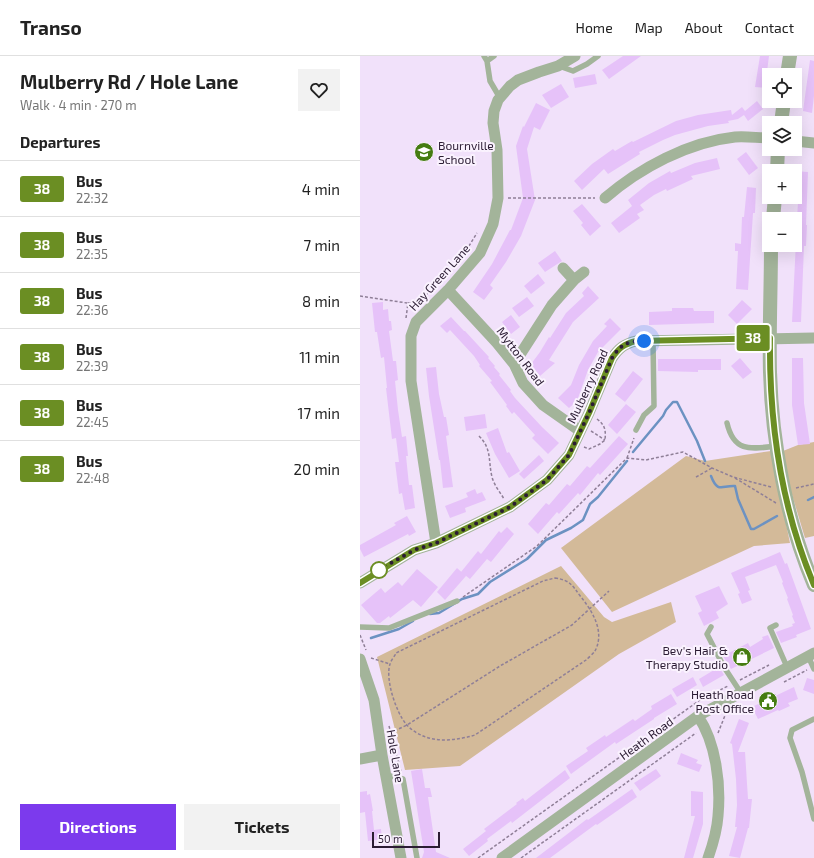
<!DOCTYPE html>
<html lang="en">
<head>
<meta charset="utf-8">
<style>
	:root { --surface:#fff; --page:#f2f2f2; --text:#222; --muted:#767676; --line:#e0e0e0; --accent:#7c3aed }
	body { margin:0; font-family:"Exo 2",sans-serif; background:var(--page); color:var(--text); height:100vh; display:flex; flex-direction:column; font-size:15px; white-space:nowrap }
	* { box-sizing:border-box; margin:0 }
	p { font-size:13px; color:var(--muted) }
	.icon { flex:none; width:22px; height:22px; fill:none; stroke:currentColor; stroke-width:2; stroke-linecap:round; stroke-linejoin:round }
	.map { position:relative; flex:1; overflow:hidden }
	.side { display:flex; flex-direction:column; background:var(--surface); width:360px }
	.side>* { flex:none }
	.badge { padding:0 8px; border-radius:3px; font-size:14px; line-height:26px }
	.tools { position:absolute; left:402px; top:12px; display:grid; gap:8px }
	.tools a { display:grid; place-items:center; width:40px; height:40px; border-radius:0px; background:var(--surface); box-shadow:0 4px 16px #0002; font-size:20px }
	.scale { position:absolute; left:12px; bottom:10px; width:68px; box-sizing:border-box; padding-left:4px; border:2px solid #2b1c33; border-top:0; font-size:11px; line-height:14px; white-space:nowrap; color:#2b1c33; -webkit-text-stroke:3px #faf2fe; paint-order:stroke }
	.you { position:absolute; width:20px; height:20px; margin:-10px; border:3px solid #fff; border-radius:50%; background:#1a73e8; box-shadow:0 0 0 6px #1a73e833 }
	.map>.badge { position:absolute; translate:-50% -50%; box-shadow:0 0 0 2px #fff }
	h2 { padding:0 20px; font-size:15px; line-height:36px }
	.round { display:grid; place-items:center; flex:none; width:42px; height:42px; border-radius:0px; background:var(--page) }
	.headline { display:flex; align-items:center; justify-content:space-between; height:68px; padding:0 20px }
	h1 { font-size:19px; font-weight:700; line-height:30px }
	.primary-button { display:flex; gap:8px; margin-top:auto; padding:8px 20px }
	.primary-button a { flex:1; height:46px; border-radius:0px; background:var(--accent); color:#fff; font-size:16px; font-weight:700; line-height:46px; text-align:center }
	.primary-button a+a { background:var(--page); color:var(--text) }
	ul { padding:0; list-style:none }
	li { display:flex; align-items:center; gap:12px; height:56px; padding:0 20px; border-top:1px solid var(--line) }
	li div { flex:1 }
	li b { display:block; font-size:15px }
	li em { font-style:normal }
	li .badge { min-width:44px; font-weight:700; text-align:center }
	header { display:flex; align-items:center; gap:24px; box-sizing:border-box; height:56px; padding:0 20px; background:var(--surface); border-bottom:1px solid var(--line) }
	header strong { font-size:19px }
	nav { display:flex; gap:22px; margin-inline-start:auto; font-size:14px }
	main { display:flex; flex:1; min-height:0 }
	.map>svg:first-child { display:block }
	.green { fill:#d3ba99 }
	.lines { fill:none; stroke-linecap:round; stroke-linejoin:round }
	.stream { stroke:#6c92c2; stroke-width:2.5 }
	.building { fill:#e6c2f9 }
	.path { stroke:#8f7f97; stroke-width:1.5; stroke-dasharray:3 2; stroke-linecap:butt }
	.service { stroke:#a3b49a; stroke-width:5.5 }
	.minor { stroke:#a3b49a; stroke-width:11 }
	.tertiary { stroke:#a3b49a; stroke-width:14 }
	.line-casing { stroke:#fff; stroke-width:9 }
	.line { stroke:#6b8e23; stroke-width:6 }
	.walk { stroke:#2b1c33; stroke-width:4; stroke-dasharray:0 7.2 }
	.stop-dot { fill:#fff; stroke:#6b8e23; stroke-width:2 }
	.labels { text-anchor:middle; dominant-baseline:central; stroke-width:4; stroke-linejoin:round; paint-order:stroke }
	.poi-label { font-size:12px; fill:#2b1c33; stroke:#faf2fe; text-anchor:end }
	.street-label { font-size:12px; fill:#2b1c33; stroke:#faf2fe }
</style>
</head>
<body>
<header>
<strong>Transo</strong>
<nav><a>Home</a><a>Map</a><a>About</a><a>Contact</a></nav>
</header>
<main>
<section class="side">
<div class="headline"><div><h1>Mulberry Rd / Hole Lane</h1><p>Walk · 4 min · 270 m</p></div><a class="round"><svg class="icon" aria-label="heart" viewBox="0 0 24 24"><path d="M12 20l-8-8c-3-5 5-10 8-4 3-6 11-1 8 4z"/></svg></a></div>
<h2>Departures</h2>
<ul>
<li><span class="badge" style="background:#6b8e23;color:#fff">38</span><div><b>Bus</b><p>22:32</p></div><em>4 min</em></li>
<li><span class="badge" style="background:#6b8e23;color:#fff">38</span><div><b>Bus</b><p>22:35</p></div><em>7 min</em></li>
<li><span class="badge" style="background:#6b8e23;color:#fff">38</span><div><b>Bus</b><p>22:36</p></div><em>8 min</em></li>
<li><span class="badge" style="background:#6b8e23;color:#fff">38</span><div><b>Bus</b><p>22:39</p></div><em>11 min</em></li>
<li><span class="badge" style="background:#6b8e23;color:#fff">38</span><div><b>Bus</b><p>22:45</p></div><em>17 min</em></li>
<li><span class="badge" style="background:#6b8e23;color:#fff">38</span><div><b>Bus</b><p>22:48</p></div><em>20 min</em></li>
</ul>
<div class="primary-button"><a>Directions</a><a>Tickets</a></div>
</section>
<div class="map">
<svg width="454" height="802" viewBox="0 0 454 802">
	<rect width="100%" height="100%" fill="#f1e1fa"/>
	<path class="green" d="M454,386V480L445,482L430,432L423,395L438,389Z
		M411,395L430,487L394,490L252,556L201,492L326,400L345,405Z
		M201,510L244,561L252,566L311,546L316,566L259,598L100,710L45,714L17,601Z"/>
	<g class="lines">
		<path class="stream" d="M273,396L303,360L306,354L313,346H317L337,385L345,405
			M351,420C358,438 362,429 375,430L378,443L391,473H394L417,460
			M448,444L454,441
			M70,558L79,557L102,543L118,538L130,526L167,503L186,484L211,472L223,464L230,448L238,441L267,405
			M11,582L39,573L53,565"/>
	</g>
	<path class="building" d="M263,0H281L249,23L242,14Z
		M400,0H409L406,23L407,24L406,32L395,31Z
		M450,4L454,5V40L452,57L443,55Z
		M235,18L237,28L215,32L213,22Z
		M201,28L209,41L191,52L182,39Z
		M397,45L403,53L388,65L384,59L378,63L368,65L369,67L348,70L315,79L303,84L279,96L280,98L248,118L244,113L222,134L214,125L232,108L253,93L255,95L272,85L273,86L316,65L338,59L371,54L372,59L382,51L385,55Z
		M176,47L190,54L180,74L174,71L167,93L175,144L161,180L146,206L130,229L133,232L124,244L113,236L132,208L150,174H151L163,142L156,90L163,70L164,71Z
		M386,96L398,112L389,119L377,103Z
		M357,102L360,113L331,120L333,123L307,135L306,133L294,139L280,149L284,154L277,158L280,162L259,177L251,167L272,150L268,144L289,127L310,115L311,117L335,107Z
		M435,115L448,116L446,169H447L446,190H444L441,266H432L439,125H435Z
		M387,131L396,132L395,157H393L388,234L376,233L378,195H375V187L381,188L382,161H384Z
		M222,148L241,170L230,180L221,169L223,167L213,155Z
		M195,195L202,205L185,216L178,207Z
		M178,218L185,227L171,238L164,230Z
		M228,230L239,242L213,266L189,304L195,307L180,320L171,308L180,296L189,281L190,282L206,257L224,240L222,237Z
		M167,241L174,250L159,261L152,252Z
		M382,244L392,253L377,268L368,259Z
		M23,246V254L28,253L29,265H31L32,274L29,275L33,305H36L38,324L35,325L38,354L42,381L46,380L48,400H46L49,429H52L55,452L45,454L42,437L39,438L35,406H39L36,382L32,383L26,332H27L24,301L21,302L17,276H15L12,247Z
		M312,252H333L334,255H354V267L289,269V256L312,255Z
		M151,259L160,271L151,278L142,266Z
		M91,261L104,275H105L129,301L128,302L135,310L134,311L140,318L139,319L151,334L150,335L155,342L182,371L199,387L188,398L172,382L175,379L154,356L152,358L146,350L147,349L130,326L132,325L119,310L120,309L114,300L90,274L87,277L80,270Z
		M250,262L261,273L238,296L228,314L217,345L209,352L198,342L211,329L219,309L233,285L247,270L244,268Z
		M380,302L392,316L383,323L371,310Z
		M432,302H443L444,347L450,388L438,389L432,349Z
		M298,303H361V314H338V316L298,315Z
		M76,311L79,338L84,361H86L89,379L86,380L93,431L83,432L80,404H79L69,340L66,312Z
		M273,315L283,323L265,346L255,338Z
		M266,348L276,356L257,378L248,369Z
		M125,358L127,372L106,375L104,361Z
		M138,372L147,397L149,396L160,415L149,422L135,398L126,377Z
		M259,380L268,388L240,419L238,417L220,439L218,437L199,458L197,456L178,478L168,468L186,447L189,449L207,428L210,430L227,410L230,412Z
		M179,399L184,405L164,423L159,418Z
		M115,433L117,438L122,436L126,444L105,452L106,456L90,462L85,450L108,441L106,437Z
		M47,460L56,476L49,480L48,478L4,501L0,493V489L36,469L34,467Z
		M147,471L154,478L131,506L127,503L110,523L101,516L118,495L121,498L139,475L141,477Z
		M420,496L425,508L427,507L451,573L436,579L437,581L421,587L416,576L433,570L432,568L435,567L432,560L433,559L427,543L428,542L422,527L423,526L416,509L385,521L390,534L388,535L392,544L382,548L378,538L380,537L371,517Z
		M97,512L106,520L85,544L77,536Z
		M57,513L78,531L61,551L53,544L30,562L29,560L20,567H17L1,549L21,532L25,537L38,526L42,530Z
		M359,530L368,548L356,556L359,562L344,570L338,557L342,555L335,540Z
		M408,579L414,592L371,613L363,600L388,587L390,591L403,583L402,581Z
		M359,611L364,619L343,631L339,623Z
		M333,621L337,629L317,641L312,633Z
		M447,622L454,624V638L443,634Z
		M434,631L438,643L428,647L430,650L419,655L418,654L398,663L392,651Z
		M311,638L317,648L294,662V663L256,688L255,686L211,718L206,710L228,695L226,692L245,679L246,681L273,663L275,665L292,653L291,650Z
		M379,663L389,667L378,696H385L388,743H392L389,772H388L380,802L369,800L377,771H375L377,749L376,723L372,688L370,687Z
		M321,697L338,704L336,707L342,709L339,716L317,708Z
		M62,713L65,732H70L72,741H68L76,796L90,802H62L64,796L51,715Z
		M296,713L301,720L280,735L274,727Z
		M205,714L210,722L152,767L151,765L127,783L128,785L109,800L103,793L126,775L124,773L157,748L156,747L163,742L165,745Z
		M272,733L277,741L237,769L236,768L190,802H176L227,763L228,764Z
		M7,735V739L10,738L13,755H12L14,774L21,773L22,783L8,785L5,756L0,757V736Z
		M331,735L343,736V768L333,802H324L335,760H331Z"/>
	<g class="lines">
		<path class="path" d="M148,142H235
			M101,203L117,177
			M0,240L47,247
			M46,262L48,247L57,246L77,230
			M231,375L245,384
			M119,380C132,393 128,404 132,421C134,429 140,436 144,443
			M224,391L229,393L240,388L245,384C246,374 245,369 237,363
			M267,402L274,382
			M336,421L352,412
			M375,422L416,447
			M436,432L454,428
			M195,522C210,524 212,529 221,541C233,556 245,576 235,595C233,598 228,602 226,604L115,679C98,684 77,687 61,679C56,677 49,672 46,668C36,656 25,623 30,608C31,604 35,600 36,597L183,525Z
			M103,541L177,490L267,402L286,404L323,396L352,412L373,421L411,431
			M0,579L6,594
			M11,602L30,608
			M380,624L409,609
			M424,626L447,614
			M29,670L41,715
			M30,677L47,669L140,610L212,569L249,535
			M358,677L366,657
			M118,802L340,644L368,630
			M161,802L336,677"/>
		<path class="service" d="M124,0L127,5L130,25L140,42
			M127,5L134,0
			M199,10L213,15L227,8L238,0
			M367,367C374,397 391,393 417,390
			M276,374L284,359L294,350L293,285
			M416,569L410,572L427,611
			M0,571L29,572L97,545
			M351,571L347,578L364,611L381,637
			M448,600L454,613
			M26,719L43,723L57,802
			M454,763L442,716L430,682L432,674L454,663"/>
		<path class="minor" d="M435,85L454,87
			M245,142C280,112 328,86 375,81C386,80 398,82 409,82
			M214,224L224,216
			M88,234L137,287L154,308L163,327L183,349L220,375
			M154,308L192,249L214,224L203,212
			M76,487L51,325V280L56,266L88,234L120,197L133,168L138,142L137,94L133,67L134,55L138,44L150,30L158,24L179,16L198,10L215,0
			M0,527L54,494L76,487L150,451L187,424L209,399L229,357L252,302C259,292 264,288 276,285L454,282
			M0,603L14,644L22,699L41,802
			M338,660C356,687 361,728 358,760C357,775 353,788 348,802
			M0,703L22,699
			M142,802L338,660L454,597"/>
		<path class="tertiary" d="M427,19L430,0
			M421,67L424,45
			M417,115L418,93
			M413,163L415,141
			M411,189C411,231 409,274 410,316C412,387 426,463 454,529"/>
	</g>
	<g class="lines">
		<defs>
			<path id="line" d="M0,527L54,494L76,487L150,451L187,424L209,399L229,357L252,302C259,292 264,288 276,285L410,282C409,366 421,451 454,529"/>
		</defs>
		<use href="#line" class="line-casing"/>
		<use href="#line" class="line"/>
		<path class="walk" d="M19,514L54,494L76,487L150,451L187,424L209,399L229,357L252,302C261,288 268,285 284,285"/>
	</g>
	<defs>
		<symbol id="school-disc" viewBox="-11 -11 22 22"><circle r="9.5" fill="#457c11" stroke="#faf2fe"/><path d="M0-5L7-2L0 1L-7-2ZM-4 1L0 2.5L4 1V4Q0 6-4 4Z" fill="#fff"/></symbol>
		<symbol id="shop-disc" viewBox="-11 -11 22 22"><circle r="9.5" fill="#457c11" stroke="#faf2fe"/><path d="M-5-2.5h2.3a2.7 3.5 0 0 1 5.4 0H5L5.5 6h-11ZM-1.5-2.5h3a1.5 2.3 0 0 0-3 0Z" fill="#fff"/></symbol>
		<symbol id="civic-disc" viewBox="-11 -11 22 22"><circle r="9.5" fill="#457c11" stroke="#faf2fe"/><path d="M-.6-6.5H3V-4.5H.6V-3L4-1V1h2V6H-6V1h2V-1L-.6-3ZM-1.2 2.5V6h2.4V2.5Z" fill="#fff"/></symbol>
	</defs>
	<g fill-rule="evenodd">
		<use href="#school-disc" x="53" y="85" width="22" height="22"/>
		<use href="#shop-disc" x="371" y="590" width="22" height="22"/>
		<use href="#civic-disc" x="397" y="634" width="22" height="22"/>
	</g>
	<circle class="stop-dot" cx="19" cy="514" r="8"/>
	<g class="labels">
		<g class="poi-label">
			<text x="78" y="89" text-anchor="start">Bournville<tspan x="78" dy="14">School</tspan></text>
			<text x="368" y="594">Bev's Hair &amp;<tspan x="368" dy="14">Therapy Studio</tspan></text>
			<text x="394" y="638">Heath Road<tspan x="394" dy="14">Post Office</tspan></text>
		</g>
		<g class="street-label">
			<text transform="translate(79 221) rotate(-48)">Hay Green Lane</text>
			<text transform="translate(161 300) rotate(53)">Mytton Road</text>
			<text transform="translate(227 330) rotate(-65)">Mulberry Road</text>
			<text transform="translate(286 682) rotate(-36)">Heath Road</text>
			<text transform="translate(36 700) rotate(80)">Hole Lane</text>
		</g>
	</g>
</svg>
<div class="tools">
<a><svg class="icon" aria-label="locate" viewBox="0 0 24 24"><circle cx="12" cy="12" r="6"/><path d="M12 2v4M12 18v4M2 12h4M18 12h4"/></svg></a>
<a><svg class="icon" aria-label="layers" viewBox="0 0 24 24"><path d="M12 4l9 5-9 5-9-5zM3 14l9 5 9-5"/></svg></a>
<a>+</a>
<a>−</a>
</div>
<div class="scale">50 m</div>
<div class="you" style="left:284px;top:285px"></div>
<b class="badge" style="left:393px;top:282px;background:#6b8e23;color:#fff">38</b>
</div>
</main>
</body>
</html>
